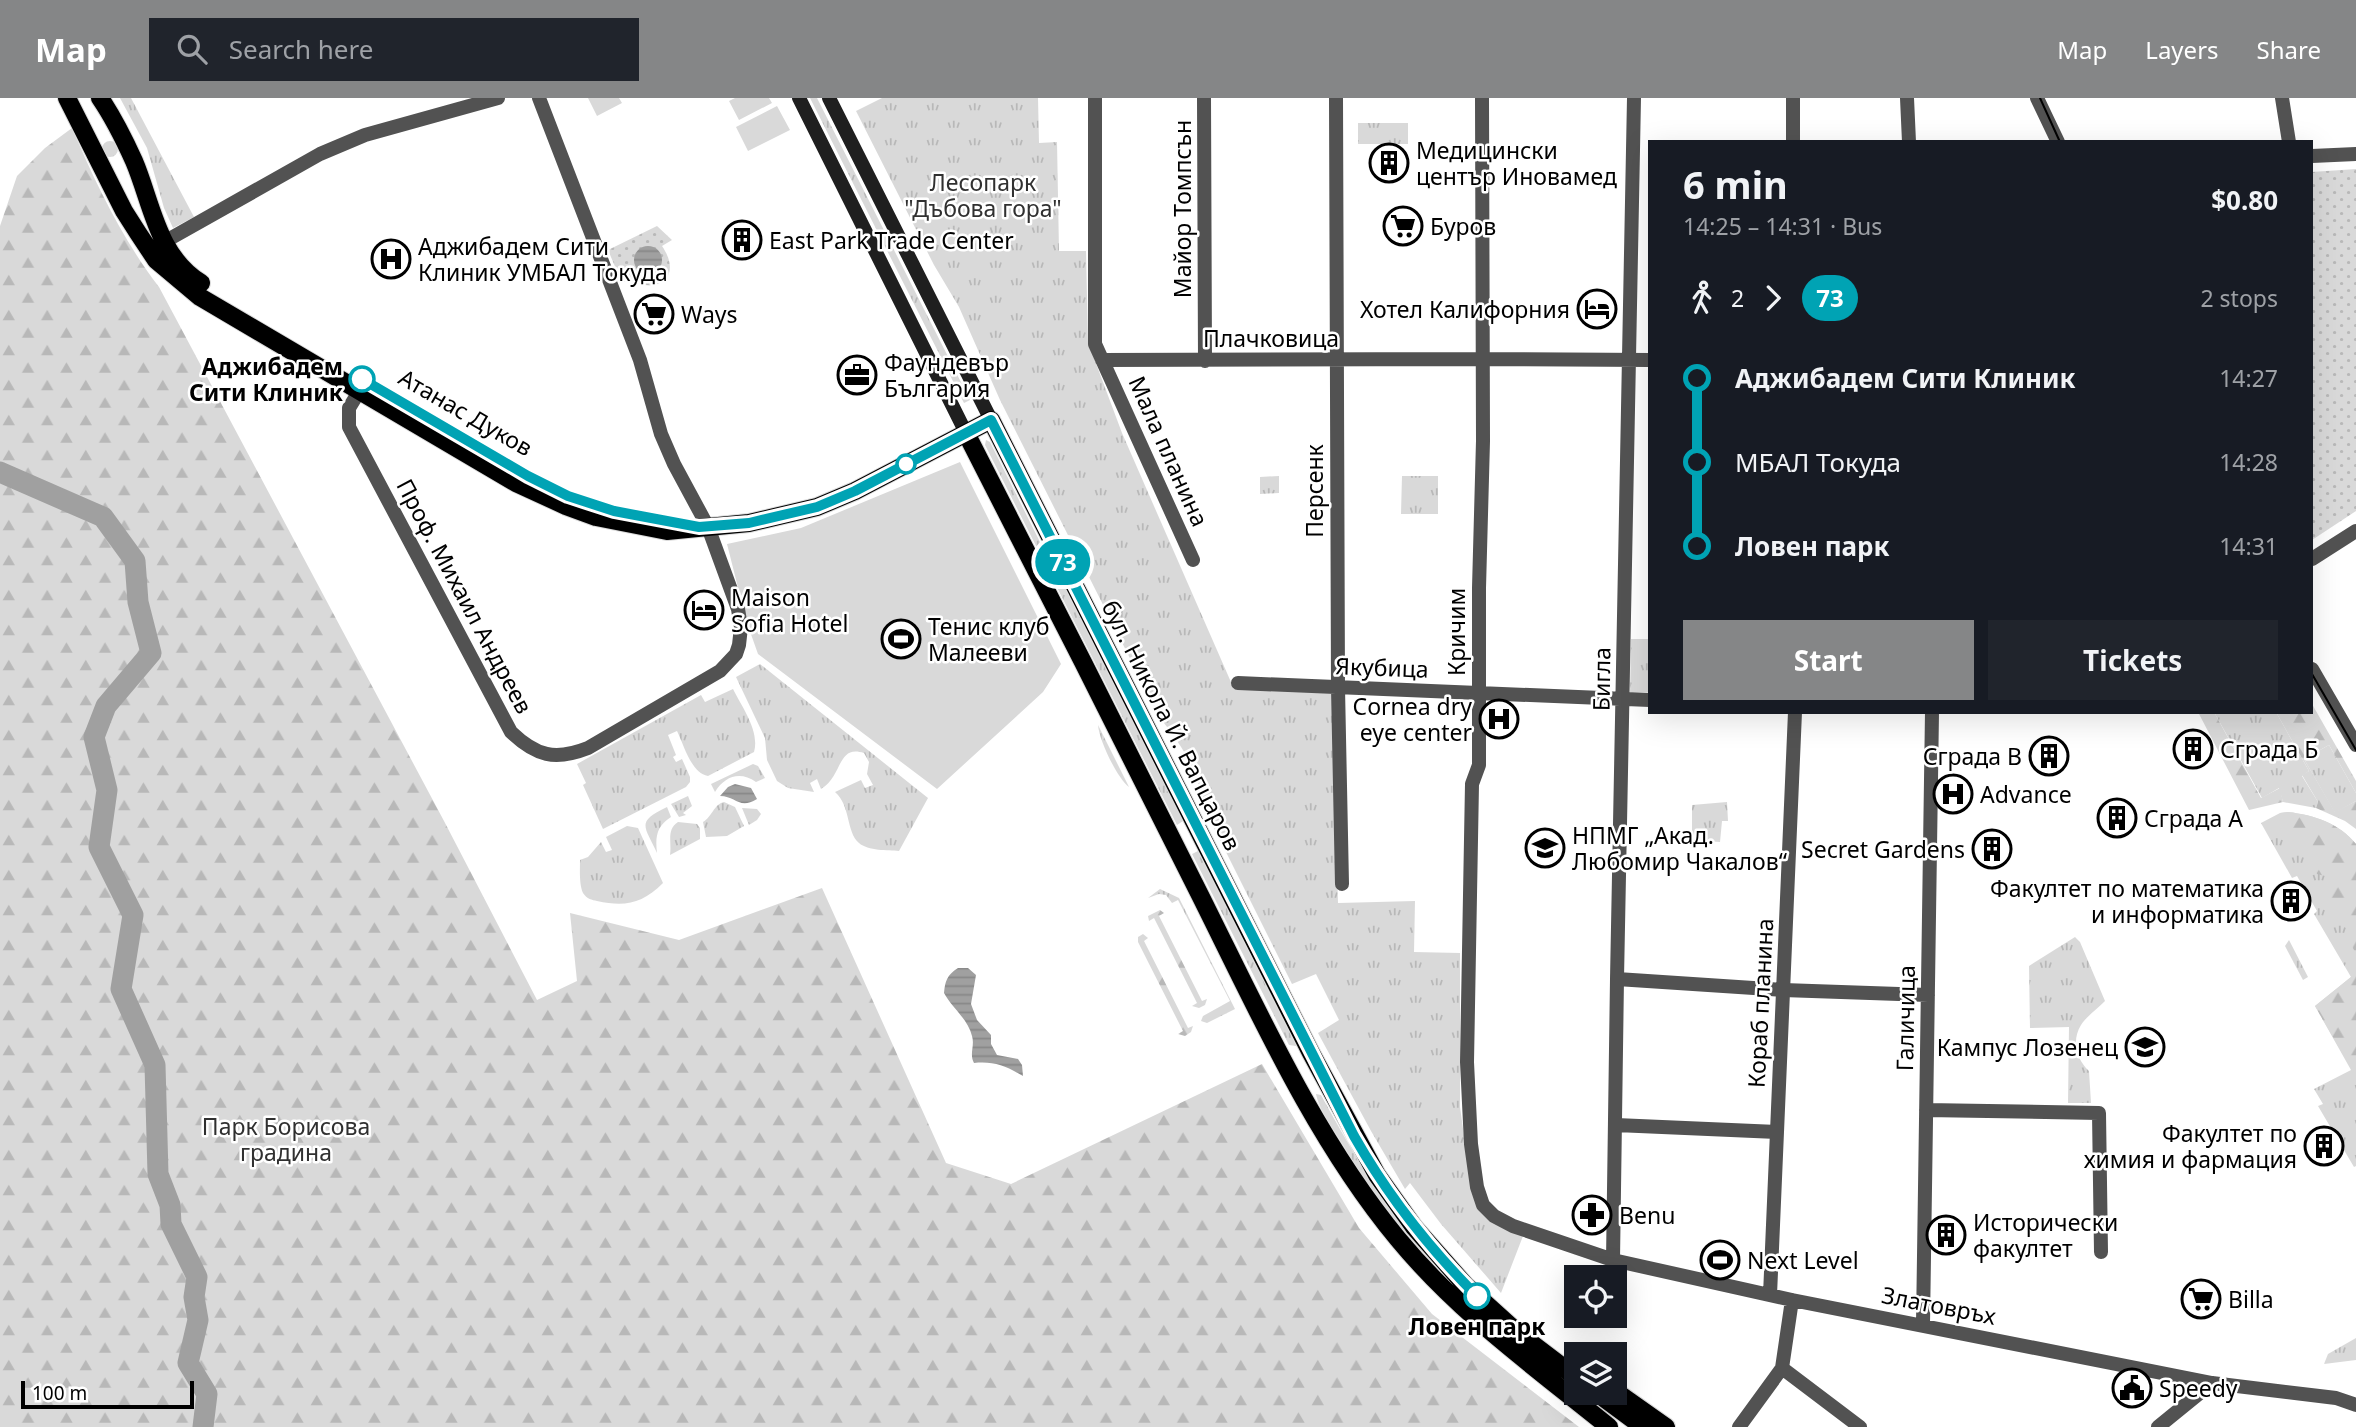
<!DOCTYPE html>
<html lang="en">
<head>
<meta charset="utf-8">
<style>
	:root { --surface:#171b24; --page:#20242c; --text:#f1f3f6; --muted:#9ea1a6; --accent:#858687 }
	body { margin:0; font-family:"Noto Sans",sans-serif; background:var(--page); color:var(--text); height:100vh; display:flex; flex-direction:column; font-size:26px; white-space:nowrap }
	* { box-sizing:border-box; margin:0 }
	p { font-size:23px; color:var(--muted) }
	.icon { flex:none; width:38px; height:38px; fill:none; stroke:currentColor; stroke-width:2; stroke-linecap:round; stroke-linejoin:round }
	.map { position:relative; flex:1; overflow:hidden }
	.drawer { position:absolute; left:1648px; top:42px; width:665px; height:574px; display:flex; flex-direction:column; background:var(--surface); border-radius:0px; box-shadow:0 7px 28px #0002 }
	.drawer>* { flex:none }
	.badge { padding:0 14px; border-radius:23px; font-size:24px; line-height:46px }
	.controls { position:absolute; left:1564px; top:1167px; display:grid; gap:14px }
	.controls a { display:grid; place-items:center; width:63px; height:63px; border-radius:0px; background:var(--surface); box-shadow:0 7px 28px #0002; font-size:35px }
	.scale { position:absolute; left:21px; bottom:18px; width:173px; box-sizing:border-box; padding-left:7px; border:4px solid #000; border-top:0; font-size:19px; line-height:24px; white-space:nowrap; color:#000; -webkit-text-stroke:5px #fff; paint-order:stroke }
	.map>.badge { position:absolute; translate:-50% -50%; box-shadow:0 0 0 4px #fff }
	.legs { display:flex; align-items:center; gap:10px; height:77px; padding:0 35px; font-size:23px }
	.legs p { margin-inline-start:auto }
	.summary { display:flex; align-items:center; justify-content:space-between; height:119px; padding:0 35px }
	h1 { font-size:38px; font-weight:700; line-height:52px }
	.primary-button { display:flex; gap:14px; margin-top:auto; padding:14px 35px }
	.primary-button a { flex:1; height:80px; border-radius:0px; background:var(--accent); color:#fff; font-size:28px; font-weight:700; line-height:80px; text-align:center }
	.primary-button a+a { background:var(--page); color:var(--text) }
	ul { padding:0 35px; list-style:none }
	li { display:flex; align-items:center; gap:24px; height:84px; font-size:26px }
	li i { display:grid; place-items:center; width:10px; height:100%; margin:0 9px; background:currentColor }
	li i::after { content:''; width:18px; height:18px; margin:-9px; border:5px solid; border-radius:50%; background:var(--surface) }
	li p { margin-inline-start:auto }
	li:first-child i { background:linear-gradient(#0000 50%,currentColor 0) }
	li:last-child i { background:linear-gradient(currentColor 50%,#0000 0) }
	header { display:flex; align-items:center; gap:42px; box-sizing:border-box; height:98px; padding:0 35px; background:var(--accent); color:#fff }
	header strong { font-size:33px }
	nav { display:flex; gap:38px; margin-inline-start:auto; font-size:24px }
	.search { width:490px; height:63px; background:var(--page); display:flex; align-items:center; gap:18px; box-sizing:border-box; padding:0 24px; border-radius:0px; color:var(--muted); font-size:26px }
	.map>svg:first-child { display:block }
	.grass { fill:url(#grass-tufts) }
	.forest { fill:url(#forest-firs) }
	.garden { fill:url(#garden-dots) }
	.pitch { fill:#d9d9d9 }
	.water { fill:url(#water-rules) }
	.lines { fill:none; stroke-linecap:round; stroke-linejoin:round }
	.river { stroke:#a0a0a0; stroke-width:21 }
	.primary-casing { stroke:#dbdbdb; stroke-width:20 }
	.minor { stroke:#525252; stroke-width:14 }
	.tertiary { stroke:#525252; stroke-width:14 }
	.secondary { stroke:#1f1f1f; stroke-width:14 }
	.primary { stroke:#000; stroke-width:18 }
	.tram { stroke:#000; stroke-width:2 }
	.line-1-casing { stroke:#fff; stroke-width:16 }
	.line-1 { stroke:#00a3b4; stroke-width:10 }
	.stop-1-dot { fill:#fff; stroke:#00a3b4; stroke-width:3.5 }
	.labels { text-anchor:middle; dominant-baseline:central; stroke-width:5; stroke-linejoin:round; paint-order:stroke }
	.poi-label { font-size:23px; fill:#000; stroke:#fff; text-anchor:start }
	.park-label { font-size:23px; fill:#303030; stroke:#fff }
	.street-label { font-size:23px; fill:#000; stroke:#fff }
	.stop-label { font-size:23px; font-weight:bold; fill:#000; stroke:#fff; text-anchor:end }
</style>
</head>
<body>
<header>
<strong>Map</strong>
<div class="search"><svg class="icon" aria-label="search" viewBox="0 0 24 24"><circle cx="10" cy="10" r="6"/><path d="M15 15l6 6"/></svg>Search here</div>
<nav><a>Map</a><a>Layers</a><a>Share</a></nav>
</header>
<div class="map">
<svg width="2356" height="1329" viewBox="0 0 2356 1329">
	<defs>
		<pattern id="grass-tufts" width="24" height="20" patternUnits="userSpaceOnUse" patternTransform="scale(1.75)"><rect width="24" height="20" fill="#d9d9d9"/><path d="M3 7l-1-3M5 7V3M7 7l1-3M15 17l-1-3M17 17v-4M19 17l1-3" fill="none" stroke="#b8b8b8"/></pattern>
		<pattern id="forest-firs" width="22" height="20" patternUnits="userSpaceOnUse" patternTransform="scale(1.75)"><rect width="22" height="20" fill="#d9d9d9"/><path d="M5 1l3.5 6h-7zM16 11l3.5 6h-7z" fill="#b8b8b8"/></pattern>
		<pattern id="garden-dots" width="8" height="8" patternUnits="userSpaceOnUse" patternTransform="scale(1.75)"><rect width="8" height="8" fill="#d9d9d9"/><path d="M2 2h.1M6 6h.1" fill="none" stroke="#b8b8b8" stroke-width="1.8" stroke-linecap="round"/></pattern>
		<pattern id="water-rules" width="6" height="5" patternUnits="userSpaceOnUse" patternTransform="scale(1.75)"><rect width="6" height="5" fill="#a0a0a0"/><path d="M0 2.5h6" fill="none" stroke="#888"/></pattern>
	</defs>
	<rect width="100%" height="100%" fill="#fff"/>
	<path class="grass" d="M120,0H131L194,119L173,130L164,110L147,50Z
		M810,0H817L970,302L964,305Z
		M882,0H1038L1039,45L1057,44L1059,153H1086L1088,244L1122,335L1234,591L1332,594L1338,805L1415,803L1414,854L1460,855V1009L1471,1088L1523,1138L1501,1195L1441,1126L1410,1085L1405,1091L1371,1033L1318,935L1339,922L1316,876L1292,886L1203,708C1198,671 1182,648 1160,620L1000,302L959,209L934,167L856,13Z
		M1358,25H1408V46H1358Z
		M102 51a8 8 0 1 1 16 0a8 8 0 1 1-16 0Z
		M986,342L990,344L1054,472L1063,486L1183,723L1177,727L985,347Z
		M1279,378V395L1260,396V379Z
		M1402,378H1438V416H1401Z
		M1631,541H1650V594H1630Z
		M760,566L928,700L899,753C888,752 868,753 859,745C846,734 851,708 835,694L861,682L865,690L873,687L867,676L869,664L864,655C837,646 843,678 821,691L817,681L810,685L814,694L788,690L777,683L767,662L765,640L736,579Z
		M733,591C742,609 760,633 754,654L708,678C691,675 684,647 677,633L668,637L676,657L673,659L676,664L682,661L690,679V684L686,689L603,731L583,687L586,685L577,666L701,597L705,604Z
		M2214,614H2276L2309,673L2302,678L2318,704L2316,710L2283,704L2279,690L2262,700Z
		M1098,627L1129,689C1117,680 1099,642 1098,627Z
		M2329,647L2356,695V703L2335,715L2304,661Z
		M753,666L758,668L765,680L756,684C740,673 725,678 715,694L711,686Z
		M688,698L692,708L683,715L686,717L679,719L671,706Z
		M724,704L735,709L744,728L727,738L706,739L703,724C712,719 714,706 724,704Z
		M1727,704L1728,723H1722L1720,744L1692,742V707Z
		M667,709L671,719C657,728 655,738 657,755C644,727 636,724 667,709Z
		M742,710L757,711L761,716L757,722L749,727Z
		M2288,714C2314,717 2339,725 2356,746V1068L2354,1069L2318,1008L2323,1006L2314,991L2351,972L2315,908L2351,879L2314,816L2317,813L2297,778L2292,780L2261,725L2280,715Z
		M678,724L697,726L700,730V741L670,757C672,744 666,732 678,724Z
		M627,728L638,730L663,785C642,806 625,809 597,803C592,802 587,801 583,795C579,786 580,772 580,762L588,759L601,744L606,754L612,752L606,739Z
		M1198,753L1296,947V948L1289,947L1192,756Z
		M1160,791L1179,800L1235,911L1207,925L1201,923L1203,918L1230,903L1178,802L1172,805L1166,797L1159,796L1148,800Z
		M2075,839L2080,844L2105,903C2098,910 2086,919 2081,927C2071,943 2077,962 2089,973L2091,1005H2068L2069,929L2030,930L2029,868Z
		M2289,842L2308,879L2303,882L2285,848Z
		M1316,996L1321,997C1357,1062 1394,1128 1448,1180C1475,1206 1503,1232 1531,1255C1545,1267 1567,1277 1577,1291C1482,1221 1403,1150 1343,1047C1334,1032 1319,1012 1316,996Z
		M2356,1240V1262L2324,1266L2328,1256Z"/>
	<path class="forest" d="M72,30C96,86 122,141 159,189L444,723L537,902L577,883L570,815L679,842L822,790L946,1065L1011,1086L1262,966L1359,1130L1432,1216L1579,1329H0V128L17,78L45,50Z
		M2312,606L2356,683V695L2329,647L2304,661L2335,714L2356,703V731L2345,723L2316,710L2318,704L2302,677L2309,673L2276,614H2312Z
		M2198,614H2214L2261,700L2280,690L2283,704L2249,712Z
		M2288,714C2314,717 2339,725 2356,746V760L2325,778L2317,776L2280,715Z
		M2356,771V856L2349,842L2351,840L2329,797L2331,787Z
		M1160,812L1164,815L1159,818L1202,903L1207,901L1205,907L1199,910L1192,908L1197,905L1154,820L1149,823L1148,818Z
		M1143,836L1148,840L1144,843L1188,930L1193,928L1191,934L1185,938L1178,936L1183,933L1138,844V839Z
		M2356,875V979L2315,908Z"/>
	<path class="garden" d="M2356,71V413L2312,442V74Z
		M657,128L672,142L662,148C683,179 659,197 628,182L622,185L608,152Z"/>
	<path class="pitch" d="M588,0H619L622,5L597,18Z
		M735,0H769L772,5L739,22L729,3Z
		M777,8L790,32L748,53L736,29Z
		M960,364L1061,566L1043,594L937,691L758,556L747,525L727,446L801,430Z"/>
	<path class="water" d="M634 162a14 14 0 1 1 28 0a14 14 0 1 1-28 0Z
		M735,686L751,690L757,701C739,712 736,698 720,698L728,689Z
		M958,870H968L976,877L971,906L977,922L991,937V946L997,957L1018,961L1022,967L1023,978C1006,968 994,963 974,965C969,956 975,948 972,938C968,921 952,910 944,895C945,883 947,877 958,870Z"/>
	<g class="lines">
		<path class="river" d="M0,374L103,419L135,463L138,504L151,555L106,608L94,639L107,692L99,749L133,817L121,891L155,967L158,1076L170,1107L171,1126L197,1179L194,1199L198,1222L188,1265L207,1296L203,1329"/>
		<defs>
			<path id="primary" d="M67,0L124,113L138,135L156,162L200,199L516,385L566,408L596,419L667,433L749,425L817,409L855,393L991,322L1311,955L1377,1077L1414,1129L1466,1188L1518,1235L1577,1280
				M100,0C113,19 124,41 134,63C152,105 157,158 201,185
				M966,335C1045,488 1123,643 1200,797C1258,913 1315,1041 1398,1141C1459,1215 1535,1269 1609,1329
				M1615,1293L1666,1329
				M1597,1295L1643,1329"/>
		</defs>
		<use href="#primary" class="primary-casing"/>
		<path class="minor" d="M1095,0V246L1193,462
			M1204,0L1205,263
			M1336,0L1338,590L1342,786
			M1482,0L1483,343L1479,490V667L1472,686L1467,964L1471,1046L1477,1089L1483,1107L1494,1118L1513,1128L1613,1162L1792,1202L2212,1285L2336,1300L2356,1307
			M1793,0V44
			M1907,0L1909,44
			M2282,0L2289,44
			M2312,58L2356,56
			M164,144L320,56L365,37L498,0
			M1102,262L1483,261L1650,262
			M360,292L349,310V329L511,634C536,658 555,663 588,650L720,573L736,556L739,547L741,529L738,511L708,429L674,366L661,336L640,262L539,0
			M1238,585L1650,602
			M1617,881L1783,892L1928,897
			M1926,1012L2099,1015L2101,1154
			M1616,1027L1777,1034
			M1613,1162L1617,881L1634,0
			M1770,1197L1795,614
			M1923,1226L1932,614
			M1782,1270L1860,1329
			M1739,1329L1782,1270L1792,1202
			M2158,1329L2212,1285"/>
		<path class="tertiary" d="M2037,0L2058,44
			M2312,461L2356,433
			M2312,571L2356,647"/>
		<path class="secondary" d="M799,0L966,335
			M829,0L991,322"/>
		<use href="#primary" class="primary"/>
		<path class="tram" d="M2040,0L2060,44
			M2312,576L2356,652"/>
	</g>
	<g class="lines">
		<defs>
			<path id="line-1" d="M362,281L528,378L568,398L614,413L699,429L749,425L817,409L855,393L991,322L1354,1038C1388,1098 1429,1150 1477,1198"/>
		</defs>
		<use href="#line-1" class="line-1-casing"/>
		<use href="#line-1" class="line-1"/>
	</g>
	<defs>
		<symbol id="building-ring" viewBox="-11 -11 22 22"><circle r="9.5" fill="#fff" stroke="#000" stroke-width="1.5"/><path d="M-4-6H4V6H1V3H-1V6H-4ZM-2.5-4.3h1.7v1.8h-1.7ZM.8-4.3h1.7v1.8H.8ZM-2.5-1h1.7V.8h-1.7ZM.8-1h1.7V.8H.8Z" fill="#000"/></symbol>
		<symbol id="supermarket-ring" viewBox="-11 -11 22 22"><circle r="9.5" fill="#fff" stroke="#000" stroke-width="1.5"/><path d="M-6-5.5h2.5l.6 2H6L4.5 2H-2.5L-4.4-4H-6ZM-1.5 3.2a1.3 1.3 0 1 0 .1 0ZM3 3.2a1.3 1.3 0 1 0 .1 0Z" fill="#000"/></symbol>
		<symbol id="hospital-ring" viewBox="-11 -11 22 22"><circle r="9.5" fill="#fff" stroke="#000" stroke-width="1.5"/><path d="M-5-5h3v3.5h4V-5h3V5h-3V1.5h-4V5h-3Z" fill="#000"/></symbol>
		<symbol id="hotel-ring" viewBox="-11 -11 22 22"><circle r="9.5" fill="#fff" stroke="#000" stroke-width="1.5"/><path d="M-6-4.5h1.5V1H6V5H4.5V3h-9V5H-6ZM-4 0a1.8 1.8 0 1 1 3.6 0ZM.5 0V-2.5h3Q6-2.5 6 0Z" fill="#000"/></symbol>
		<symbol id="office-ring" viewBox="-11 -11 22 22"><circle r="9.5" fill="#fff" stroke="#000" stroke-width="1.5"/><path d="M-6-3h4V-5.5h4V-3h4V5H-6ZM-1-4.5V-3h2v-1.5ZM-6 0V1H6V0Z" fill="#000"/></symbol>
		<symbol id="stadium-ring" viewBox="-11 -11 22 22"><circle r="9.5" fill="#fff" stroke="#000" stroke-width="1.5"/><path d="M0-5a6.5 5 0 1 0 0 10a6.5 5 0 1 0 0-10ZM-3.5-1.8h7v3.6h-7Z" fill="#000"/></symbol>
		<symbol id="school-ring" viewBox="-11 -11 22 22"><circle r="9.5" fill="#fff" stroke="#000" stroke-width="1.5"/><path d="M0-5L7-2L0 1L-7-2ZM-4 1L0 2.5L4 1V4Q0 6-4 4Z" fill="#000"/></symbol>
		<symbol id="university-ring" viewBox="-11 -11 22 22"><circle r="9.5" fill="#fff" stroke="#000" stroke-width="1.5"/><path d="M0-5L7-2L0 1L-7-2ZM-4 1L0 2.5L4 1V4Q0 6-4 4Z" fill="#000"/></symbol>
		<symbol id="pharmacy-ring" viewBox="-11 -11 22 22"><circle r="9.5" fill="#fff" stroke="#000" stroke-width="1.5"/><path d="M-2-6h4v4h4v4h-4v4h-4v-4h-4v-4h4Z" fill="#000"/></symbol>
		<symbol id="civic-ring" viewBox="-11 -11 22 22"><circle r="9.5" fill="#fff" stroke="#000" stroke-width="1.5"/><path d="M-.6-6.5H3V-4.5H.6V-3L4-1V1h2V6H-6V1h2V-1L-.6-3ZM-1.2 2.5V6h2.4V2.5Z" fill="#000"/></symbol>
	</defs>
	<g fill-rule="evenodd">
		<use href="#building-ring" x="1367" y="43" width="44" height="44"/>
		<use href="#supermarket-ring" x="1381" y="106" width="44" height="44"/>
		<use href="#building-ring" x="720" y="120" width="44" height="44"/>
		<use href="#hospital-ring" x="369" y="139" width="44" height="44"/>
		<use href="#hotel-ring" x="1575" y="189" width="44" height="44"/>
		<use href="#supermarket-ring" x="632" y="194" width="44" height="44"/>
		<use href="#office-ring" x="835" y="255" width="44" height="44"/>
		<use href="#hotel-ring" x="682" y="490" width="44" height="44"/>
		<use href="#stadium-ring" x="879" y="519" width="44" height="44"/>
		<use href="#hospital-ring" x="1477" y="599" width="44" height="44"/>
		<use href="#building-ring" x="2171" y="629" width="44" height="44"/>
		<use href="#building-ring" x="2027" y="636" width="44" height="44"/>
		<use href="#hospital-ring" x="1931" y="674" width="44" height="44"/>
		<use href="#building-ring" x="2095" y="698" width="44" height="44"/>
		<use href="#school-ring" x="1523" y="728" width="44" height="44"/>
		<use href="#building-ring" x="1970" y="729" width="44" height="44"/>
		<use href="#building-ring" x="2269" y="781" width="44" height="44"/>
		<use href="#university-ring" x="2123" y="927" width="44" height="44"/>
		<use href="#building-ring" x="2302" y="1026" width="44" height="44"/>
		<use href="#pharmacy-ring" x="1570" y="1095" width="44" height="44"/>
		<use href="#building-ring" x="1924" y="1115" width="44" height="44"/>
		<use href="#stadium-ring" x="1698" y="1140" width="44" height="44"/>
		<use href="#supermarket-ring" x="2179" y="1179" width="44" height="44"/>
		<use href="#civic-ring" x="2110" y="1268" width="44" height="44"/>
	</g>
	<g class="stop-1-dot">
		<circle cx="362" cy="281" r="12"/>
		<circle cx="906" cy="366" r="9"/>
		<circle cx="1477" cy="1198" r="12"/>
	</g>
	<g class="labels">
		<g class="poi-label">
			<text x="1416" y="52">Медицински<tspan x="1416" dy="26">център Иновамед</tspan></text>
			<text x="1430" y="128">Буров</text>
			<text x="769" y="142">East Park Trade Center</text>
			<text x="418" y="148">Аджибадем Сити<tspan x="418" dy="26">Клиник УМБАЛ Токуда</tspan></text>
			<text x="1570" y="211" text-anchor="end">Хотел Калифорния</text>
			<text x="681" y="216">Ways</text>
			<text x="884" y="264">Фаундевър<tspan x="884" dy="26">България</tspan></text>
			<text x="731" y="499">Maison<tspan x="731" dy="26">Sofia Hotel</tspan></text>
			<text x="928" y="528">Тенис клуб<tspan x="928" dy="26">Малееви</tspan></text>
			<text x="1472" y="608" text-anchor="end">Cornea dry<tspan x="1472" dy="26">eye center</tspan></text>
			<text x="2220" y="651">Сграда Б</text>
			<text x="2022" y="658" text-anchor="end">Сграда В</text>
			<text x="1980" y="696">Advance</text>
			<text x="2144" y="720">Сграда А</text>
			<text x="1572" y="737">НПМГ „Акад.<tspan x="1572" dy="26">Любомир Чакалов“</tspan></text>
			<text x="1965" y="751" text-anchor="end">Secret Gardens</text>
			<text x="2264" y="790" text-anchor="end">Факултет по математика<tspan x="2264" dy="26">и информатика</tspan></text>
			<text x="2118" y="949" text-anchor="end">Кампус Лозенец</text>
			<text x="2297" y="1035" text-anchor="end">Факултет по<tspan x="2297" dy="26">химия и фармация</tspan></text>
			<text x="1619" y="1117">Benu</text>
			<text x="1973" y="1124">Исторически<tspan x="1973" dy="26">факултет</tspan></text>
			<text x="1747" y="1162">Next Level</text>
			<text x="2228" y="1201">Billa</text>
			<text x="2159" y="1290">Speedy</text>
		</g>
		<g class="park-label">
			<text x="983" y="84">Лесопарк<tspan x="983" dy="26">"Дъбова гора"</tspan></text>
			<text x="286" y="1028">Парк Борисова<tspan x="286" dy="26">градина</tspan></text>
		</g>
		<g class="street-label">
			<text transform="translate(1182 111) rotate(-90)">Майор Томпсън</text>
			<text x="1271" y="240">Плачковица</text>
			<text transform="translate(466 314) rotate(30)">Атанас Дуков</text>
			<text transform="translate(1169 353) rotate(66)">Мала планина</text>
			<text transform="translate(1314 393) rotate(-90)">Персенк</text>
			<text transform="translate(465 498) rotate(62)">Проф. Михаил Андреев</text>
			<text transform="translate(1456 534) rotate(-90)">Кричим</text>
			<text transform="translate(1382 569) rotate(2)">Якубица</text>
			<text transform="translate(1601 581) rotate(-89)">Бигла</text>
			<text transform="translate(1172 627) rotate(63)">бул. Никола Й. Вапцаров</text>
			<text transform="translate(1760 905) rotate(-87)">Кораб планина</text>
			<text transform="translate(1905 920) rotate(-89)">Галичица</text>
			<text transform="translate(1939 1207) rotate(11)">Златовръх</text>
		</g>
		<g class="stop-label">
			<text x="343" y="268">Аджибадем<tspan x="343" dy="26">Сити Клиник</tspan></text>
			<text x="1477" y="1228" text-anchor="middle">Ловен парк</text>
		</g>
	</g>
</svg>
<div class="controls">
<a><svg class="icon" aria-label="locate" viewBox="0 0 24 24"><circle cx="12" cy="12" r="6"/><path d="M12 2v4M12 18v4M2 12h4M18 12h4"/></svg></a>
<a><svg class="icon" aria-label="layers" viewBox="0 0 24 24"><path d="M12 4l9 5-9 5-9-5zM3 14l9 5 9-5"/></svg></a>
</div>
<div class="scale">100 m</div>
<b class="badge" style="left:1063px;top:464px;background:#00a3b4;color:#fff">73</b>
<section class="drawer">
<div class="summary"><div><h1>6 min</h1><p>14:25 – 14:31 · Bus</p></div><b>$0.80</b></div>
<div class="legs"><svg class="icon" aria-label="walk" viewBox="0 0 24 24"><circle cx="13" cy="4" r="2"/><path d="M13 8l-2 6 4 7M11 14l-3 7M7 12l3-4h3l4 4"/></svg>2<svg class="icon" aria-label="forward" viewBox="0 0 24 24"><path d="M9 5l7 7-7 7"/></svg><b class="badge" style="background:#00a3b4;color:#fff">73</b><p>2 stops</p></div>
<ul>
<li><i style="color:#00a3b4"></i><b>Аджибадем Сити Клиник</b><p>14:27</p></li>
<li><i style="color:#00a3b4"></i><span>МБАЛ Токуда</span><p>14:28</p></li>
<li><i style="color:#00a3b4"></i><b>Ловен парк</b><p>14:31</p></li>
</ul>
<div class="primary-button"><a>Start</a><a>Tickets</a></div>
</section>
</div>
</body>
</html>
